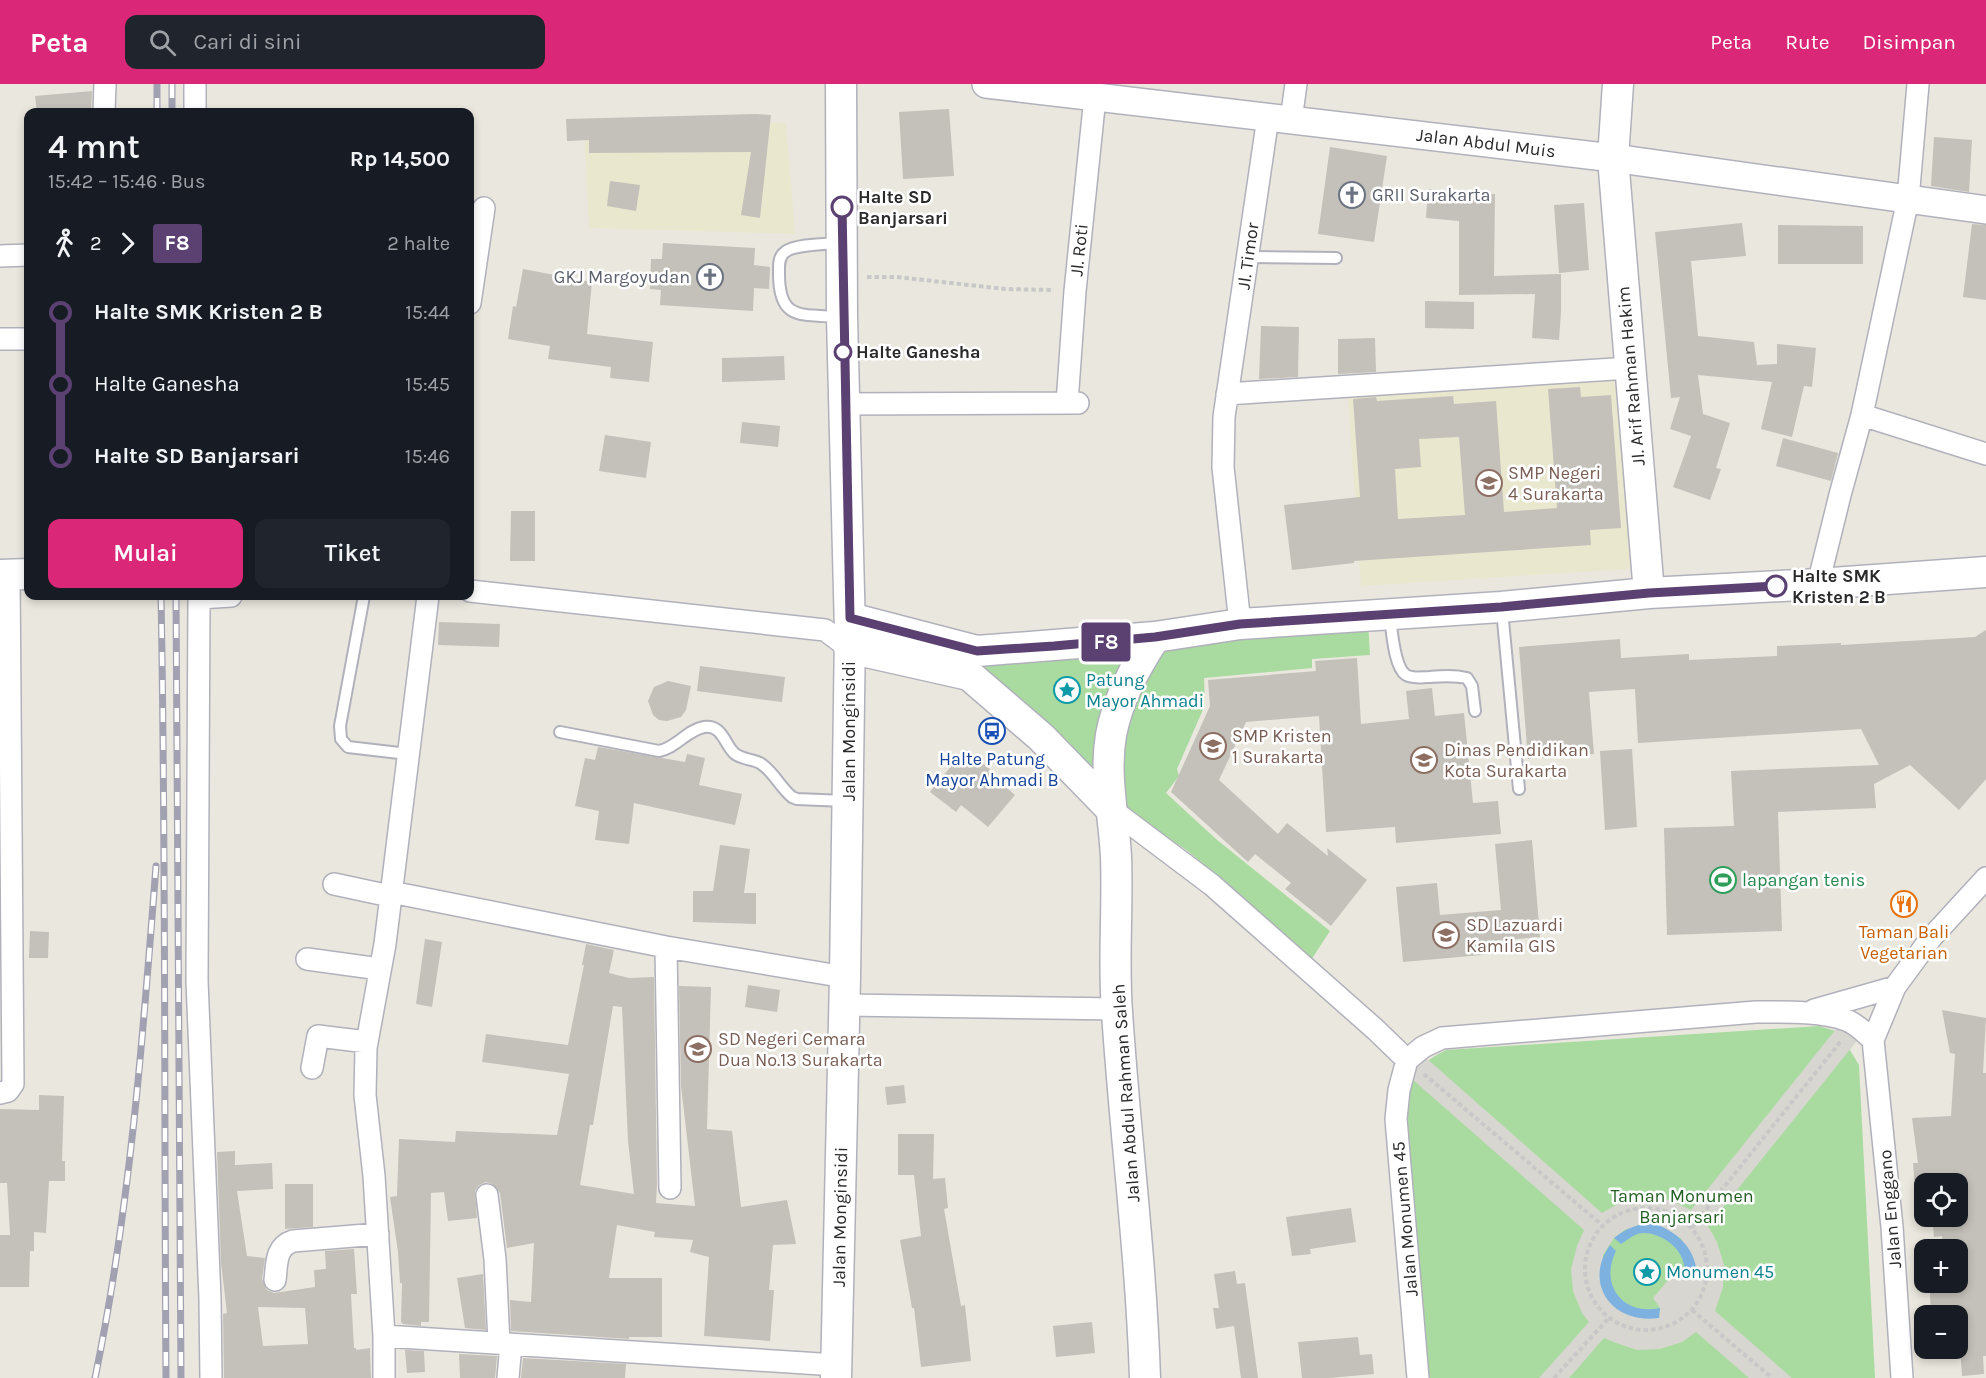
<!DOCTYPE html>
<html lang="id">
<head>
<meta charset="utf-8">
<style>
	:root { --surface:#171b24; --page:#20242c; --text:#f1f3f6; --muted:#9ea1a6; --accent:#db2777 }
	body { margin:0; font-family:Karla,sans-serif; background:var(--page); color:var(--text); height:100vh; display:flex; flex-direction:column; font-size:22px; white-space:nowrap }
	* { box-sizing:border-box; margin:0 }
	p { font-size:20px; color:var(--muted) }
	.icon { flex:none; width:33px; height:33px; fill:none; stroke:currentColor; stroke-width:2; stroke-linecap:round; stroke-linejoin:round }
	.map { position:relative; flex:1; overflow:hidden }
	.panel { position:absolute; left:24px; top:24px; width:450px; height:492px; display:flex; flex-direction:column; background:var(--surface); border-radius:12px; box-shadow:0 3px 9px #0003 }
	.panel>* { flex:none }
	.badge { padding:0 12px; border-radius:4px; font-size:21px; line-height:39px }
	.tools { position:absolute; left:1914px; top:1089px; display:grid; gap:12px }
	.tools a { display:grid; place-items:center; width:54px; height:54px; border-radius:12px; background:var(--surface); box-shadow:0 3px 9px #0003; font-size:30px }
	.map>.badge { position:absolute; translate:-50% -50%; box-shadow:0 0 0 3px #fff }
	.legs { display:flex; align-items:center; gap:9px; height:66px; padding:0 24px; font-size:20px }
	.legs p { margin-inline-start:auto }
	.head { display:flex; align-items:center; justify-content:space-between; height:102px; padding:0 24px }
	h1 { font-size:33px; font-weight:600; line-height:45px }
	.button { display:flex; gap:12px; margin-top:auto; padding:12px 24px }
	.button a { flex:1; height:69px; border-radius:12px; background:var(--accent); color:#fff; font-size:24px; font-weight:600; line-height:69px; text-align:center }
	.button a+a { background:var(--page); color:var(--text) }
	ul { padding:0 24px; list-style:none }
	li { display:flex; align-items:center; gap:21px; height:72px; font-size:22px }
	li i { display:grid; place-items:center; width:9px; height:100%; margin:0 8px; background:currentColor }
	li i::after { content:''; width:15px; height:15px; margin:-8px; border:4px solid; border-radius:50%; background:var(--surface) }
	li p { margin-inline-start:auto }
	li:first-child i { background:linear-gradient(#0000 50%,currentColor 0) }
	li:last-child i { background:linear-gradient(currentColor 50%,#0000 0) }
	header { display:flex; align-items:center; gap:36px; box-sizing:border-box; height:84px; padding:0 30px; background:var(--accent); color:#fff }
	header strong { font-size:28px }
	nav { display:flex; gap:33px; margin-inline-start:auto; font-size:21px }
	.search { width:420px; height:54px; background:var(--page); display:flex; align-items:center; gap:15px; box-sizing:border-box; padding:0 21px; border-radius:12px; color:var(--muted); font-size:22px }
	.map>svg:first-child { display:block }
	.education { fill:#eae7cf }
	.green { fill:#a9dba0 }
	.plaza { fill:#d7d6d0; fill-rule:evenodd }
	.water { fill:#7db2e0 }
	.building { fill:#c3c1b9; fill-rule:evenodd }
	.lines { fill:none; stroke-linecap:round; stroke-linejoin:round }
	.service-casing { stroke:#b1b1bc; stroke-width:14 }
	.minor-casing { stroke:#b1b1bc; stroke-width:24 }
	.tertiary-casing { stroke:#b1b1bc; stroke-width:30 }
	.secondary-casing { stroke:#b1b1bc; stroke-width:33 }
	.path { stroke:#c8c8c8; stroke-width:4; stroke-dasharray:4.5 3; stroke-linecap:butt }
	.service { stroke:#fff; stroke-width:10 }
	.minor { stroke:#fff; stroke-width:21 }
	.tertiary { stroke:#fff; stroke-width:27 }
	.secondary { stroke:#fff; stroke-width:30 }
	.rail-casing { stroke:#a2a1b2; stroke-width:7 }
	.rail { stroke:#fff; stroke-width:4.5; stroke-dasharray:14; stroke-linecap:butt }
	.line-1-casing { stroke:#fff; stroke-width:14 }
	.line-1 { stroke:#5b4172; stroke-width:9 }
	.stop-1-dot { fill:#fff; stroke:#5b4172; stroke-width:3 }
	.labels { text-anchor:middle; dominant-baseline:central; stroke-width:5; stroke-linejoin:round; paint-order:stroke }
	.street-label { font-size:18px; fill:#2a2a2a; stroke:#fff }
	.worship-label { font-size:18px; fill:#5b616d; stroke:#fff; text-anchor:start }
	.stop-label { font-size:18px; font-weight:bold; fill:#2a2a2a; stroke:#fff; text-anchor:start }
	.education-label { font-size:18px; fill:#785e54; stroke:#fff; text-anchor:start }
	.culture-label { font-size:18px; fill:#0d838f; stroke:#fff; text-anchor:start }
	.transit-label { font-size:18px; fill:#164399; stroke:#fff }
	.leisure-label { font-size:18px; fill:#27864d; stroke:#fff; text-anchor:start }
	.food-label { font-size:18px; fill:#c56008; stroke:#fff }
	.park-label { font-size:18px; fill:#235f22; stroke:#fff }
</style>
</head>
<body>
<header>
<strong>Peta</strong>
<div class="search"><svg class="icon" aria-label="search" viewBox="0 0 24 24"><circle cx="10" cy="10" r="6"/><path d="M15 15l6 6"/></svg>Cari di sini</div>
<nav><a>Peta</a><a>Rute</a><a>Disimpan</a></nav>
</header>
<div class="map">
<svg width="1986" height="1294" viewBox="0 0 1986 1294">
	<rect width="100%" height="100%" fill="#eae7de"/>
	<path class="education" d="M786,39L795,150L589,144L584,40Z
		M1617,295L1630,485L1361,502L1348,313Z"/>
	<path class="green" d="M1368,537L1370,571L1312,575V584L1204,594L1205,621L1177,685L1179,692L1166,709L1216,755L1330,847L1309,879L1234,805L1185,765L1118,722L1117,709L1129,622L1162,558Z
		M1146,558L1107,717L969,573Z
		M1819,942L1839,948L1859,981L1875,1294H1428L1406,1020C1414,988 1417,981 1446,966Z"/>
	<path class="plaza" d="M1844,935L1864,948L1708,1142L1717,1158L1724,1181L1723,1203L1715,1227L1792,1294H1749L1696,1248L1682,1258L1660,1265L1637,1266L1616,1259L1604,1254L1569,1294H1539L1589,1238L1582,1229L1573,1207L1571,1185L1577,1162L1584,1146L1404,988L1418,967L1602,1129L1625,1116L1648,1113L1670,1116L1691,1126ZM1626,1145L1681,1154L1696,1190L1685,1195L1675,1188L1653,1214L1660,1224L1659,1234L1605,1212L1603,1171L1614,1154Z"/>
	<path class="water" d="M1653,1139C1677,1148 1695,1163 1697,1190L1684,1195C1685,1187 1685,1180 1681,1172C1675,1158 1652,1145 1637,1150C1632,1152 1626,1157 1621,1160L1614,1154C1627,1144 1637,1140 1653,1139Z
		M1610,1161L1616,1167C1599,1201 1623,1232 1660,1224L1659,1234C1614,1241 1582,1201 1610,1161Z"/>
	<path class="building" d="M92,7L91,28H37L35,12Z
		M949,25L954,92L903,95L899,28Z
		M756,30L771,31L760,134L741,131L751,68L589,69V56L567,57L566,35Z
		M1934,53L1972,56L1969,108L1931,102Z
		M1330,63L1387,72L1374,158L1318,150Z
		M610,97L640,101L636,127L607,122Z
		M1428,105L1453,107V110H1495L1494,192L1561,190V228L1559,256L1532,254L1535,210L1459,211V137L1426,134Z
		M1584,119L1589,186L1559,189L1554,121Z
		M1742,139L1746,172L1691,177L1698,252L1754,258L1757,281L1777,280V260L1816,264L1812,303L1804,302L1792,353L1761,345L1772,298L1698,291L1703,330L1730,339L1716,384L1721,385L1710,416L1673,403L1691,352L1670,345L1680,313L1671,314L1655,148Z
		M1972,140L1986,141V216L1963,213Z
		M1778,141L1863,142V180H1778Z
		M663,159L755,164L754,181L770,183L769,205L754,204L753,227L660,221L661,206L650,205L651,175H662Z
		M523,185L592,198L587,250L653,258L649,298L610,294L611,283L548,275L550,262L508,255L513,222L516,223Z
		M1425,217L1474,218V245L1425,244Z
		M1261,242L1299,243L1298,293L1259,295Z
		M1375,254L1376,288L1338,290V255Z
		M784,272L785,296L722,298V274Z
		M1580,303L1581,313L1611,311L1621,444L1590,446L1591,461L1354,477V479L1292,486L1284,421L1360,413L1353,315L1376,313L1377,317L1453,312L1454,320L1496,317L1504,428L1557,424L1548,305ZM1459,353L1465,431L1398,435L1395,385L1421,383L1419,355Z
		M742,338L780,342L778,363L740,359Z
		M605,351L651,358L646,394L599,387Z
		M1783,354L1838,369L1831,397L1776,382Z
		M511,427H535V477H510Z
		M439,538L500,540L499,563L438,561Z
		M1986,546V695L1959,726L1910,681L1874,700L1876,724L1778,728L1782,847L1667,851L1664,744L1734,742L1731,687L1879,681L1861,645L1638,659L1635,605L1589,608L1594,670L1528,675L1519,563L1620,555L1621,574L1689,570V576L1777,572V562L1841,559V561L1975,553Z
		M1357,574L1361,640L1409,635L1406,607L1432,604L1435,632L1464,629L1473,719L1498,717L1501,750L1396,759L1395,743L1326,748L1319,632L1246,638L1219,696L1278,750L1287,739L1328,772L1327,764L1367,796L1331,842L1285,805L1291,799L1255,770L1248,778L1171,708L1210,622L1208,596L1316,587L1315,577Z
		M700,582L785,593L782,618L697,607Z
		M668,597L691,602L686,626L681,633L667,637L659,636L653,631L648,617L654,603Z
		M598,663L685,678L687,670L705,674L699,701L742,710L735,741L634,719L629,760L595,756L599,727L575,722L585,674L595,676Z
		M965,665L990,685L988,688L1015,711L988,743L961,721L956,728L930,708Z
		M1632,665L1637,743L1605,746L1600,667Z
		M1532,756L1540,853L1492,857L1493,870L1403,878L1396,803L1437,799L1440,831L1501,826L1495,760Z
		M720,761L750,765L744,809H756V840L693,838V807H713Z
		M30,847L49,848L48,874H29Z
		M425,855L442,858L432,923L416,920Z
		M586,860L614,866L609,889L629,894L654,893L657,1099L656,1119L695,1122L681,1002L679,902L711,903L707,1045L732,1047L741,1123L787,1116L796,1160L773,1161L769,1206H774L770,1257L704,1252L709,1173L690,1168L693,1156L654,1153L655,1148L617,1141L609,1194H662V1253H629V1255L511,1247L510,1216L531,1218L534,1159L507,1164L500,1109L492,1100L486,1098L479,1101L475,1107L477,1134L448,1137L444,1108L431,1109L429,1238H421V1242L403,1240L401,1238L402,1199H400L398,1168L390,1113L397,1112L399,1055L455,1058L456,1047L557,1051L569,990L482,978L486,950L568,961L584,881H582ZM613,922L622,923L628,1057L634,1110L580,1101L590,1041H593Z
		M748,901L780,906L777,928L745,923Z
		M1942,926L1986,934L1983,989H1986V1272H1983L1984,1290L1962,1292L1958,1232H1931L1930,1209L1949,1208V1198H1958V1166H1943L1942,1152L1934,1153L1932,1132H1958V1100H1924V1119H1916L1913,1079H1918L1912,1034L1951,1032L1955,970L1950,969Z
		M904,1001L906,1019L887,1021L885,1003Z
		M39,1011L64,1012L62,1077H65V1097H49L46,1149L34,1148V1167H30L29,1203H0V1151H10L7,1099H0V1025L39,1026Z
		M898,1050H934L933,1095L945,1094L948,1124L944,1125L961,1222L965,1221L971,1277L921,1283L914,1224H912L900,1156L921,1152L914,1091H898Z
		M235,1067V1081L272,1079L273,1105L237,1107L247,1172L265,1174L262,1195L267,1206L274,1209L315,1203L314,1186L326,1185L325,1167L354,1165L357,1210H351L354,1264H356V1266L370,1264L371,1294H224L223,1230L227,1229L221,1179L217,1068ZM258,1223L305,1224L308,1260L263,1262Z
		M285,1100H313V1143L285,1145Z
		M1351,1124L1356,1158L1310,1165L1311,1170L1292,1172L1286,1133Z
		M1235,1187L1237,1200L1245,1199L1258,1294H1241L1234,1242L1216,1245L1213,1224H1219L1214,1190Z
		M483,1190L486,1246L465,1244L457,1194Z
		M1092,1238L1095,1269L1056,1273L1053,1242Z
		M1358,1253L1360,1271L1372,1270L1374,1290L1329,1294H1302L1298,1258Z
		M405,1266L424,1267L425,1288L407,1289Z
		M459,1270L497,1272L495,1294H460Z
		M523,1274L626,1280L625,1294H521Z"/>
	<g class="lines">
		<defs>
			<path id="service" d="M1249,173L1336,174
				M839,233C801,230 779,237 779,190C779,182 778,173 785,168C795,160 826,160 840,159
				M364,512L340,642L341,655L348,663L408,670
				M1502,526L1519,705
				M1390,533C1392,547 1394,583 1406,591C1413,595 1422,593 1429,593C1442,592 1454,591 1467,594L1472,602L1475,627
				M560,648L659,667C676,664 687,646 704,643C722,640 725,661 734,669C740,675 752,675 760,679C773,687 780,703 792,713L797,715L845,717"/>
			<path id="minor" d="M195,0V28
				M104,28L105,0
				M1291,36L1296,0
				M0,172L28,171
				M470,219L484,124
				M0,255H28
				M1227,310L1630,284
				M1067,319L1075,207L1095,13
				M844,320L1078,319
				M1862,331L1986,370
				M1818,500L1840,411L1862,331L1908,115L1918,0
				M470,507L825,546L849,564
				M1240,540L1223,383L1224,333L1268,33
				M1111,725L1212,801L1376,946L1407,976
				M334,800L390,812
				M391,808L666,863L845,893
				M666,863L670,1104
				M307,875L380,885
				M845,921L1117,925
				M1814,926L1895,903
				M1407,976L1423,963L1442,954L1756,928C1782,928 1823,927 1846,936C1857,940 1865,949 1873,956
				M1407,976L1399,1006L1396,1035L1418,1294
				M312,984L318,952L367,958
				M0,1009L8,1007L13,1000L9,491
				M487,1111L495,1175L499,1259
				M275,1196C277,1180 275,1163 293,1157L378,1150
				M384,1252L374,1092L365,1011L366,964L385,860L428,512
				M211,1294L210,1215L197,897L199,514L231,512
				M384,1294V1252L836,1281
				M508,1294L511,1260
				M1902,1294L1892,1143L1873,956L1895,903L1931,854L1986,794"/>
			<path id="tertiary" d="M986,0L1613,74L1986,126"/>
			<path id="secondary" d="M1618,0L1613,74L1649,509
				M0,491L28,490
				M850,534L977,567L1155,553L1240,540L1501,523L1649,509L1818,500L1986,488
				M849,564L969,591L1041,653L1111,725
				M836,1294L845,893L850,548L842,233L841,0
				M1145,1294C1141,1171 1125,1050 1117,928C1113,876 1118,824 1116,773C1114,732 1104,692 1111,651C1118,614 1135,584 1155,553"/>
		</defs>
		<use href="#service" class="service-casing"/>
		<use href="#minor" class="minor-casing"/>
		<use href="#tertiary" class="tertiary-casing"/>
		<use href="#secondary" class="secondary-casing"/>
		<path class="path" d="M867,193H897L1005,205L1054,206
			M1424,990L1602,1141
			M1585 1185a61 61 0 1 1 122 0a61 61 0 1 1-122 0Z
			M1692,1143L1841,957
			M1692,1226L1772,1294
			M1554,1294L1609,1234"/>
		<use href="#service" class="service"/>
		<use href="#minor" class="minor"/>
		<use href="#tertiary" class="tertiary"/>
		<use href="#secondary" class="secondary"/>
		<defs>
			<path id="rail" d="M172,0V28
				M157,28V0
				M161,512C166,772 164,1033 166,1294
				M176,512L181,1294
				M95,1294C130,1125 143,953 156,782"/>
		</defs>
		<use href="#rail" class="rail-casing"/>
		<use href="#rail" class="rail"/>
	</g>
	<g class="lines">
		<defs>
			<path id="line-1" d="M842,123L850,534L977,567L1054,562L1155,553L1240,540L1501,523L1649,509L1776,502"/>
		</defs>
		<use href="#line-1" class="line-1-casing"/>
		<use href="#line-1" class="line-1"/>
	</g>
	<defs>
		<symbol id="church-ring" viewBox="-11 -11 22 22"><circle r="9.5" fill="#fff" stroke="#6b7280" stroke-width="1.5"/><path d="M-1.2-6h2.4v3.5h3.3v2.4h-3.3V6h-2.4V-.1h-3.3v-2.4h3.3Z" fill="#6b7280"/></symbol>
		<symbol id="school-ring" viewBox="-11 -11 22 22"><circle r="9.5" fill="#fff" stroke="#8d6e63" stroke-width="1.5"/><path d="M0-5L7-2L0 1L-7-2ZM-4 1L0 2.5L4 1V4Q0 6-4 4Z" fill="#8d6e63"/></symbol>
		<symbol id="sight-ring" viewBox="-11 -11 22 22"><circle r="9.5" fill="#fff" stroke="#0f9aa8" stroke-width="1.5"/><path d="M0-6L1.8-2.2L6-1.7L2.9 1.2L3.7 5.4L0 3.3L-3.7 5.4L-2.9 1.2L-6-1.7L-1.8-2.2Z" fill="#0f9aa8"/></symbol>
		<symbol id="bus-ring" viewBox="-11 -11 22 22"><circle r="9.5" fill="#fff" stroke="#1a4fb4" stroke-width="1.5"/><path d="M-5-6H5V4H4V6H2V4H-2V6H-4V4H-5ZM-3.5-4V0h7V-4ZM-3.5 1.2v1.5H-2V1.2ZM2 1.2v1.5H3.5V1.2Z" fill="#1a4fb4"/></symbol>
		<symbol id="stadium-ring" viewBox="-11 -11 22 22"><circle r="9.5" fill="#fff" stroke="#2e9e5b" stroke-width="1.5"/><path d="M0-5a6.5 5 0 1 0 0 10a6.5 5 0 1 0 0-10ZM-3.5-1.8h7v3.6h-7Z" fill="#2e9e5b"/></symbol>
		<symbol id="restaurant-ring" viewBox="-11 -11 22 22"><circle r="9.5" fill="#fff" stroke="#e8710a" stroke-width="1.5"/><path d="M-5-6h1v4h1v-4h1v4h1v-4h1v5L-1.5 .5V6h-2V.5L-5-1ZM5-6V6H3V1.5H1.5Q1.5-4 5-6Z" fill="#e8710a"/></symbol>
	</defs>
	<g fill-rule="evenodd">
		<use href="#church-ring" x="1337" y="96" width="30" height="30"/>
		<use href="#church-ring" x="695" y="178" width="30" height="30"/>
		<use href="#school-ring" x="1474" y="384" width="30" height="30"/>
		<use href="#sight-ring" x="1052" y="591" width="30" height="30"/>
		<use href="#bus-ring" x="977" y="632" width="30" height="30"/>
		<use href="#school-ring" x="1198" y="647" width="30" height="30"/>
		<use href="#school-ring" x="1409" y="661" width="30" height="30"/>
		<use href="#stadium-ring" x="1708" y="781" width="30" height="30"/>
		<use href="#restaurant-ring" x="1889" y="805" width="30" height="30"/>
		<use href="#school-ring" x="1431" y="836" width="30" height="30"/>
		<use href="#school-ring" x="683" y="950" width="30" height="30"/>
		<use href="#sight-ring" x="1632" y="1173" width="30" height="30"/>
	</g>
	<g class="stop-1-dot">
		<circle cx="842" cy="123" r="10"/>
		<circle cx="843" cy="268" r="8"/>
		<circle cx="1776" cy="502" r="10"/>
	</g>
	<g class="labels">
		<g class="street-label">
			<text transform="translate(1486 59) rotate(7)">Jalan Abdul Muis</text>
			<text transform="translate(1079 166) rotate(-84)">Jl. Roti</text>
			<text transform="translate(1248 172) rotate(-82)">Jl. Timor</text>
			<text transform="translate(1631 292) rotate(-95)">Jl. Arif Rahman Hakim</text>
			<text transform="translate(849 647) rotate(-90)">Jalan Monginsidi</text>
			<text transform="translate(1126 1009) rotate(-94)">Jalan Abdul Rahman Saleh</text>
			<text transform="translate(1890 1125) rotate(-95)">Jalan Enggano</text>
			<text transform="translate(840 1133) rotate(-89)">Jalan Monginsidi</text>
			<text transform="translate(1405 1135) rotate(-95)">Jalan Monumen 45</text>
		</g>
		<g class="worship-label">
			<text x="1372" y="111">GRII Surakarta</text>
			<text x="690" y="193" text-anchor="end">GKJ Margoyudan</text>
		</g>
		<g class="stop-label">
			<text x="858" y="113">Halte SD<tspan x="858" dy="21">Banjarsari</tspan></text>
			<text x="856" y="268">Halte Ganesha</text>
			<text x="1792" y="492">Halte SMK<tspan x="1792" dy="21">Kristen 2 B</tspan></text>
		</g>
		<g class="education-label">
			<text x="1508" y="389">SMP Negeri<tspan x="1508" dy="21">4 Surakarta</tspan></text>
			<text x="1232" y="652">SMP Kristen<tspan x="1232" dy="21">1 Surakarta</tspan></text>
			<text x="1444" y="666">Dinas Pendidikan<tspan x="1444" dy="21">Kota Surakarta</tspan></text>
			<text x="1466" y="841">SD Lazuardi<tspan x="1466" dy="21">Kamila GIS</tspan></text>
			<text x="718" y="955">SD Negeri Cemara<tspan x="718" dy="21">Dua No.13 Surakarta</tspan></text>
		</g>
		<g class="culture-label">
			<text x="1086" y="596">Patung<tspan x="1086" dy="21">Mayor Ahmadi</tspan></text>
			<text x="1666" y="1188">Monumen 45</text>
		</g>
		<g class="transit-label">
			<text x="992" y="675">Halte Patung<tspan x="992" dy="21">Mayor Ahmadi B</tspan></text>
		</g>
		<g class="leisure-label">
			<text x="1742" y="796">lapangan tenis</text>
		</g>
		<g class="food-label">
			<text x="1904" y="848">Taman Bali<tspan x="1904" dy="21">Vegetarian</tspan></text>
		</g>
		<g class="park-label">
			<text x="1682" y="1112">Taman Monumen<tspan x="1682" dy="21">Banjarsari</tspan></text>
		</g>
	</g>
</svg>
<div class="tools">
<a><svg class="icon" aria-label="locate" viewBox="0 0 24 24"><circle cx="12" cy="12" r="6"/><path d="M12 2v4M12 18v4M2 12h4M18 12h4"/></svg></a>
<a>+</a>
<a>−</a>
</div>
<b class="badge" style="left:1106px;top:558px;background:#5b4172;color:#fff">F8</b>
<section class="panel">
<div class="head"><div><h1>4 mnt</h1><p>15:42 – 15:46 · Bus</p></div><b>Rp 14,500</b></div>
<div class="legs"><svg class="icon" aria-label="walk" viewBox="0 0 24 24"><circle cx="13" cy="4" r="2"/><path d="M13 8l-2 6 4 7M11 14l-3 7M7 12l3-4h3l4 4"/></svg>2<svg class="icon" aria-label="forward" viewBox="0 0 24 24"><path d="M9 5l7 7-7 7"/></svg><b class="badge" style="background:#5b4172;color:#fff">F8</b><p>2 halte</p></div>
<ul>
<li><i style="color:#5b4172"></i><b>Halte SMK Kristen 2 B</b><p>15:44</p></li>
<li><i style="color:#5b4172"></i><span>Halte Ganesha</span><p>15:45</p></li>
<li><i style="color:#5b4172"></i><b>Halte SD Banjarsari</b><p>15:46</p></li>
</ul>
<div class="button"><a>Mulai</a><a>Tiket</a></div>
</section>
</div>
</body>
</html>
